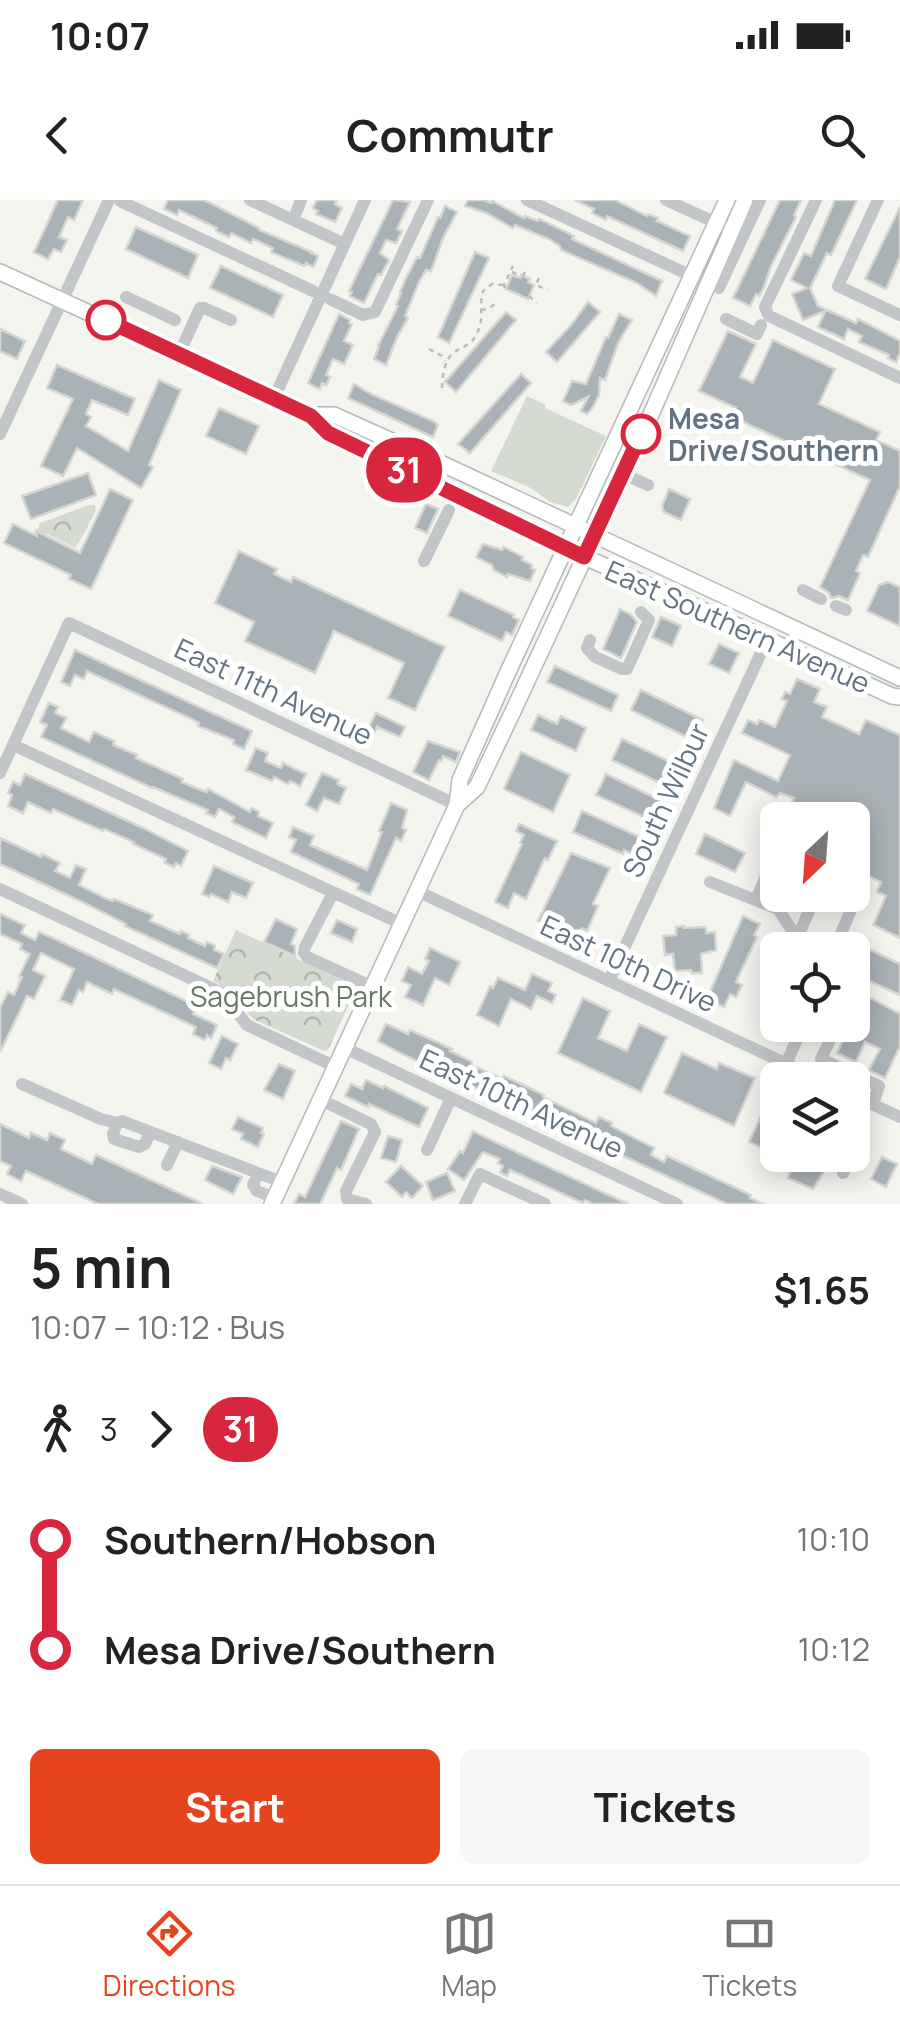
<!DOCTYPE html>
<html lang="en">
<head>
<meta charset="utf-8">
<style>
	:root { --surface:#fff; --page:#f6f6f6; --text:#222; --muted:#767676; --line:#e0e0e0; --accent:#e4451f }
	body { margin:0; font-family:Manrope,sans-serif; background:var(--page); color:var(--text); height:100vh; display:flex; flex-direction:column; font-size:38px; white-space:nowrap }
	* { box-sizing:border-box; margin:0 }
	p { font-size:32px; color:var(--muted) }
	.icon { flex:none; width:55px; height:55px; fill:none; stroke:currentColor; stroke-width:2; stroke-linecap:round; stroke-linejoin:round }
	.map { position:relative; height:1004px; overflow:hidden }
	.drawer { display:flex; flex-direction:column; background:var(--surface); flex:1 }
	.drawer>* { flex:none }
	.badge { padding:0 20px; border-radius:32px; font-size:35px; line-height:65px }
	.needle { width:65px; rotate:205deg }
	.buttons { position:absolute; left:760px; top:602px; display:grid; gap:20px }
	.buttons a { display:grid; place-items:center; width:110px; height:110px; border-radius:15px; background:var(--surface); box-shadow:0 5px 25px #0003; font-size:50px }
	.map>.badge { position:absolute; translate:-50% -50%; box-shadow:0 0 0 5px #fff }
	.legs { display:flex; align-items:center; gap:15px; height:110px; padding:0 30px; font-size:32px }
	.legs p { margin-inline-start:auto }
	.headline { display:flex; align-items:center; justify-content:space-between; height:170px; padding:0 30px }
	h1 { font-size:55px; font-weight:700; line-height:75px }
	.action { display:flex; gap:20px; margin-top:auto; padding:20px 30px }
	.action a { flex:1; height:115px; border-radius:15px; background:var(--accent); color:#fff; font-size:40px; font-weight:700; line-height:115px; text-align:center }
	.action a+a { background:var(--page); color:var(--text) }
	ul { padding:0 30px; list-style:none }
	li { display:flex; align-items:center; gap:35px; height:110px; font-size:38px }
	li i { display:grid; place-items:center; width:15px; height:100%; margin:0 12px; background:currentColor }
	li i::after { content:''; width:25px; height:25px; margin:-12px; border:8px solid; border-radius:50%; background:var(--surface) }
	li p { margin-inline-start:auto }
	li:first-child i { background:linear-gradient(#0000 50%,currentColor 0) }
	li:last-child i { background:linear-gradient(currentColor 50%,#0000 0) }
	.status { display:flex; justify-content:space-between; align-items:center; height:70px; padding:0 50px; background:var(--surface); direction:ltr }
	.status svg { height:28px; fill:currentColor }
	header { display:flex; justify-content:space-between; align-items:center; height:130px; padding:0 30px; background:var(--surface); font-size:45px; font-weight:700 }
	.dock { display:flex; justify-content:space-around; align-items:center; height:140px; border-top:2px solid var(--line); background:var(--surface); font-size:28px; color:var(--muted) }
	.dock a { display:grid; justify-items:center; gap:5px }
	.dock .current { color:var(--accent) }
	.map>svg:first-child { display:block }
	.grass { fill:#d5dbd0 }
	.park { fill:url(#park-crowns) }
	.building { fill:#a9b2b6; stroke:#d5d5d2; stroke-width:2.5 }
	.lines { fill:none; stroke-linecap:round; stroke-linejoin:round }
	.major-casing { stroke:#b3b8bb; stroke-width:18 }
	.path { stroke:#babcbe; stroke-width:2.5; stroke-dasharray:5 5; stroke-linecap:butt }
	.minor { stroke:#c3c6c9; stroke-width:12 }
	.major { stroke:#fff; stroke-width:15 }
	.line-1-casing { stroke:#fff; stroke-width:22 }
	.line-1 { stroke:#d7263d; stroke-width:15 }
	.stop-1-dot { fill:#fff; stroke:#d7263d; stroke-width:5 }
	.labels { text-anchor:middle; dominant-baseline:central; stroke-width:10; stroke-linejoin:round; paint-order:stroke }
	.stop-label { font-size:28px; font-weight:bold; fill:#627481; stroke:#fff; text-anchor:start }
	.street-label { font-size:28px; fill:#627481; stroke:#fff }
	.park-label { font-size:28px; fill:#667861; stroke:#fff }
</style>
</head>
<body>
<div class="status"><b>10:07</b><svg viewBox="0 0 49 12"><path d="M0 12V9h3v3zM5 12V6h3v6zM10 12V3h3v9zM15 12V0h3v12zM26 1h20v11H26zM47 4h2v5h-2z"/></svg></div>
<header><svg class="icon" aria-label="back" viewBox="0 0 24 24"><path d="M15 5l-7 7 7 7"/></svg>Commutr<svg class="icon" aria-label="search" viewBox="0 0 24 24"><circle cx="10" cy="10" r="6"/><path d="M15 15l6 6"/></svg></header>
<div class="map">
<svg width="900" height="1004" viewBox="0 0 900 1004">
	<defs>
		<pattern id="park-crowns" width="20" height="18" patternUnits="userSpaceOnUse" patternTransform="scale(2.5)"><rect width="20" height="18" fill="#d5dbd0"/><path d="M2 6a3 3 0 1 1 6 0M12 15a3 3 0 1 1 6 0" fill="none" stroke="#b0b6ae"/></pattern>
	</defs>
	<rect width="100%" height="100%" fill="#f4f4ef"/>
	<path class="grass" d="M527,196L546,205L545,208L606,236L576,299L568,307L550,302L531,288L491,271Z"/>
	<path class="park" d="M89,305H94L96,310C93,317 79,344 75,348L47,334L45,337L36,333L40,323C57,317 72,311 89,305Z
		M236,730L357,787L328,850L324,851L255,820C239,807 233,790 213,781Z"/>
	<path class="building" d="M58,0H83L74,20L68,17L59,37L67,40L61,52L54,49L48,59L34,52Z
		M168,0H204L259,28V30L312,52L311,53L318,56L316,62L313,67L306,63L304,66L271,52L273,48L253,39L251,43L231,33L229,37L216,31L217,28L179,10L177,15L164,9Z
		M317,0H337L335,4L342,8L335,22L316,14L318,11L313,8Z
		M393,0L410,2L397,29L402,31L396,43L386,40L380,53L389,60L381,75L378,74L364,103L350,96L352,92L349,91Z
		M468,0H484L491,3L492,1L524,18L525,16L538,21L539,19L574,36L572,39L662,81L656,96L637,83L561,50L560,46L549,39L515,25L513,28L486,13L465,6Z
		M575,0H615L647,16L648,14L658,18L657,21L690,36L683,51L607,16L606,20L592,13L594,9Z
		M780,0H801L794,15L796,17L771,66L764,87L759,96L756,94L750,106L733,98Z
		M835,0H857L831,55L827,53L810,88L818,106L856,123L858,119L900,141V153L896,162L888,158L889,155L859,142L862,136L848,129L844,139L818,127L825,111L803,120L792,94L807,88L791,80L804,53L811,56Z
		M445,6L457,12L443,38L431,71L426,70L419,82L405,116L408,118L397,137L386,165L374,159L379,147L378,146L398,106L396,105L401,93L400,92L407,76L417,57L420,58L438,17L440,18Z
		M900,7V57L886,89L865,79Z
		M136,27L198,55L188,78L126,49Z
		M475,52L489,58L449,143L438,137Z
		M221,66L283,95L273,117L210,88Z
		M512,75L520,78L521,75L530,79L528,82L534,85L528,99L506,89Z
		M588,102L600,112L557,162L546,152L572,124Z
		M506,112L516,120L456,192L445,182Z
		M339,114L350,120L349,123L352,124L344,141L353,145L344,164L333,159L326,175L330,177L326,185L322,183L320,189L308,183Z
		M619,114L632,120L618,143L605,180L600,178L599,195L593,207L587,214L581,211L588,197L571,205L563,201L572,181L586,184L606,137L608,138Z
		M0,129L25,141L17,159L0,151Z
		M728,131L756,144L740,177L753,183L773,140L835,169L819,204L880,232L876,240L900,251V286L868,357L863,355L856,371L860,373L848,400L839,396L831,398L829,393L820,387L870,280L743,222L733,215L736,208L699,191Z
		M57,165L135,199L128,215L92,200L86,214L91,217L86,226L128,251L159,180L181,190L149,265L153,267L141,288L77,248L63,276L41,266L73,199L47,188Z
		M521,174L531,183L470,253L458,244Z
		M354,184L373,195L433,221L438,225L433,237L348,198Z
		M219,208L259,226L246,254L206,236Z
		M88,273L96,295L31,319L22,296Z
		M110,289L133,300L91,389L69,379L71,375L4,343L13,324L37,336L36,331L80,353Z
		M669,289L690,299L681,320L664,312L662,306Z
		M426,304L438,309L427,333L415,328Z
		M483,344L502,350L504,347L523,357L522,360L532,365L531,368L535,370L530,381L508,374L507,377L494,370L492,365L476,357Z
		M239,351L277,369L274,374L291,382L293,377L445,447L415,510L388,498L404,463L334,431L315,473L245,441L254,422L215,403Z
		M888,382L900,387V426L867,411L879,385Z
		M460,390L514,415L513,417L519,420L512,435L506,432L502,441L448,416Z
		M620,409L631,415L637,422L621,458L603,449Z
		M661,417L681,426L672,446L652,437Z
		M719,444L739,453L729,473L709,464Z
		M75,450L252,531L244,549L233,544L234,540L198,526L199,523L192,519L87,471L84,479L75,475L70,486L61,482Z
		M555,466L618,495L611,511L547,482Z
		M797,479L820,489L814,502L827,507L822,517L859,534L866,520L900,535V738L873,725L886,696L877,692L881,682L852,668V620H820L810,615L808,620H784L794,598L780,593L776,597L746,582L730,616L714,608L734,560L778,581L790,555L742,533L748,520L757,524L759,520L775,527L787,501L782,499L785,492L790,494Z
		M641,490L703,520L693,540L631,510Z
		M49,503L58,507L55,513L66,518L61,528L89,542L94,532L114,541L113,545L137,555L136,558L183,579L182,582L198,589L207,592L208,589L250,612L251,608L259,612L258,616L273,623L266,638L232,622L234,617L219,609L215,617L206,613L208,610L153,587L152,588L41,537L47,525L40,522Z
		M376,513L405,527L400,537L377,527L372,538L365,535Z
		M538,515L557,524L561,516L586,528L576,551L531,530Z
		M622,539L681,567L671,588L612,560Z
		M428,541L460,552L456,562L443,556L441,561L439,560L429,580L413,572Z
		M256,548L268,553L265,561L281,568L283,563L306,574L300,586L290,581L288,584L274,577L272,581L246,570Z
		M521,552L570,575L553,612L504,589Z
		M322,573L339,580L337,584L346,588L339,604L324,598L317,611L306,605Z
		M25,574L141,627L188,651L181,666L176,663L174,667L165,663L166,659L133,644L134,642L104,629L103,631L53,609L51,613L28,602L23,613L8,606L12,595L8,593L13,582L20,585Z
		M606,574L664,602L655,622L596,595Z
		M391,603L407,610L402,628L406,630L401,641L396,638L370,695L357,689L359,684L291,652L296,640L289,637L293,627L314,636L310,645L367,670L382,632L379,631Z
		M582,611L640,637L632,654L624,650L623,654L573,632Z
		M519,624L557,641L548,660L545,658L526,699L514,693L508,708L495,702L522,644L520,643L524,635L516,631Z
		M705,634L745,653L735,672L696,654Z
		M0,638L41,657L42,654L60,663L55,671L70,678L76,665L86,669L79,685L107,699L113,701L114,699L153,715L150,721L180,734L181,731L189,735L188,738L205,746L207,742L215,746L214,750L224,754L217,768L125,726L126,724L76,699L0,664Z
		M571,653L610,668L593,704L598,706L587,731L582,728L579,731L575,739L564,734L568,725L554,718L550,727L538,721Z
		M214,666L253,683L246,698L232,692L228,702L211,694L209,697L202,694Z
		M0,714L25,725L21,733L35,740L39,732L53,738L197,806L193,814L217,825L211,838L207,835L205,840L193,834L196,827L114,789L112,794L87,782L83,792L79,790L72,805L60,800L74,769L41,753L33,770L45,776L34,799L27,796L0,852V808L8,792L14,795L22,777L19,776L30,754L20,749L22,744L0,734Z
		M743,716L760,724L754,735L757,737L736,782L742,785L736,797L730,794L724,807L707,799Z
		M276,719L297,729L291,744L295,746V756L264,742Z
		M337,720L357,729L352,742L331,733Z
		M684,726V728L706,727V733L715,732L716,750L701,754L702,773H692L691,770L675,771L673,754L665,755L663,736L676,735V727Z
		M864,747L900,764V795L852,773Z
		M430,748L460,762L449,785L435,778L423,805L405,797L411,785L402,781L408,767L422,774L429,761L425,759Z
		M532,774L552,783L548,791L556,795L552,803L537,796L531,809L511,799L499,826L477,815L490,786L493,788L498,778L525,790Z
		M865,795L900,814V846L885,878L869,870L880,849L865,842L856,862L837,853Z
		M583,798L610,811L598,838L627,851L639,824L667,837L641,892L558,853Z
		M386,824L408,834L410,830L452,849L450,851L472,862L471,865L502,879L504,876L519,883L544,895L543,897L596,923L599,917L612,923L611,926L654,948L651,955L664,962L667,956L751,995L750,998L764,1004H727L400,853L378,841Z
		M222,836L238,844L230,860L226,858L221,869L209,863Z
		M682,853L717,869L719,863L755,878L734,926L664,893Z
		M279,864L295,871L283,899L264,890Z
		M366,880L383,888L384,886L428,908L419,927L369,904L368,907L345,896L351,884L362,889Z
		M778,880V932L769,951L749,942Z
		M238,917L263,928L261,933L264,934L258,947L241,939L243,934L232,929Z
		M341,921L359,929L341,970L337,968L320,1004H294L299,994L305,997Z
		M0,924L29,938L31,933L47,940L50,933L65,940L61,949L92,964L96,955L203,1004H98L26,971L21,981L7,974L11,966L0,961Z
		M473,931L495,942L628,1004H593L585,1000L583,1003L510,970L507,976L500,972L503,966L498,963L500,959L483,952L464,980L448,969L460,951L463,953Z
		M388,936L402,940L396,962L381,958Z
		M814,955H840L834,968L828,965L813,989L788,978L796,956L810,963Z
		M882,957L897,964L886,987L871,979Z
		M212,966L242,977L233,994L205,980Z
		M401,966L423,986L412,998L406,992L402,997L386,982Z
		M447,973L455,991L433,1000L426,982Z"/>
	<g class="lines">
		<defs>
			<path id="major" d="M0,72L311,215L328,233L565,348L868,485L892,496L900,497
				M311,215H334L432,259L900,478
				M457,605L477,587L515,507L652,212L745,0
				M272,1004L457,605L460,580L507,474L727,0"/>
		</defs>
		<use href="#major" class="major-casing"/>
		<path class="path" d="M512,72L521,76
			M523,76L525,72
			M539,78L536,85L548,90
			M505,88L504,85L513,66
			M529,96L537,103
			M481,110L488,109L495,104
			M429,149L442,156L445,161
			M442,188C444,137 467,158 478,131C484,119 479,104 483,91L492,84L504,85"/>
		<path class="minor" d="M250,0L345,44
			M527,0L681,71
			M666,0L723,26
			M816,0L765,107L769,116L900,178
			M878,0L838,86L900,115
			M120,1L313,91
			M296,13L301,0
			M719,88L760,0
			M126,97L175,120
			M330,99L363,115L375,112L428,0
			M726,119L757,134L761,125
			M179,154L200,108H204L231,120
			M274,198L365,0
			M0,234L109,0
			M623,274L648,285
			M424,361L449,310
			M803,390L821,399
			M836,406L846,410
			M590,440L587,448L595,457L622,469H627L649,420L641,412
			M13,545L402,724
			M0,573L69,423L457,605
			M710,682L778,709L797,738
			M0,689L222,793L247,825L336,867
			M417,691L821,880
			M333,693L305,747L304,753L307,757L373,787
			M756,700L774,657
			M778,709L806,695
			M792,750L816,695
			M834,750L854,703L835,695
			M609,781L767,440
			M778,785L768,807L778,816
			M787,825L798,836
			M837,825L821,859L879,886L873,904
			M345,848L677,1004
			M786,864L803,825
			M22,884L101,919L117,923
			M852,895L900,917
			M321,900L371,924L375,932L346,991L347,999L366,1004
			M852,926L864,900
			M852,928L857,940L852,953
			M150,932L145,944L139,947L114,939L113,934L117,923L122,921L258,973
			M427,950L451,898
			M167,965L178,942
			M843,973L851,955
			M0,994L22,1004
			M275,998L257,991L253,985L258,973L282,982
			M465,1004L480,974L545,1004"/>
		<use href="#major" class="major"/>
	</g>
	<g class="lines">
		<defs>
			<path id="line-1" d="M106,120L311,216L328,233L584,357L641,234"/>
		</defs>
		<use href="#line-1" class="line-1-casing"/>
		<use href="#line-1" class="line-1"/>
	</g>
	<g class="stop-1-dot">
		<circle cx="106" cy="120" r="18"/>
		<circle cx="641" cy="234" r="18"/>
	</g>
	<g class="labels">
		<g class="stop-label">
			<text x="668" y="218">Mesa<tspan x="668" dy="32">Drive/Southern</tspan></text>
		</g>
		<g class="street-label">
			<text transform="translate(738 426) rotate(24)">East Southern Avenue</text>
			<text transform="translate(274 491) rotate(25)">East 11th Avenue</text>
			<text transform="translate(665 600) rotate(-65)">South Wilbur</text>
			<text transform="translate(629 763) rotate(25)">East 10th Drive</text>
			<text transform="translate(522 903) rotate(25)">East 10th Avenue</text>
		</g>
		<g class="park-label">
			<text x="291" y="796">Sagebrush Park</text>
		</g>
	</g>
</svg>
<div class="buttons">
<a><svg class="needle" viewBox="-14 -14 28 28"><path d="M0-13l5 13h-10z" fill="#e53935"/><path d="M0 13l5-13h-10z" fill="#767676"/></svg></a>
<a><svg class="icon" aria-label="locate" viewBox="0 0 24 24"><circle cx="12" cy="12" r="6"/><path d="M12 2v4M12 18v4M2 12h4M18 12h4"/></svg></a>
<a><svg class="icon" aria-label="layers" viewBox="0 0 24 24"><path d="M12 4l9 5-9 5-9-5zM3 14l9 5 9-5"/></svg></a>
</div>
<b class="badge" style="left:404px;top:270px;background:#d7263d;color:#fff">31</b>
</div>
<section class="drawer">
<div class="headline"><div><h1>5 min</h1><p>10:07 – 10:12 · Bus</p></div><b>$1.65</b></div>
<div class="legs"><svg class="icon" aria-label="walk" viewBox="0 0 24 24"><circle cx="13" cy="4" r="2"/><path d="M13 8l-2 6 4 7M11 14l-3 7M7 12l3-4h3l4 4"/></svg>3<svg class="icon" aria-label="forward" viewBox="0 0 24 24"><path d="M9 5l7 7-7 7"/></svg><b class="badge" style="background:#d7263d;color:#fff">31</b></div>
<ul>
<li><i style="color:#d7263d"></i><b>Southern/Hobson</b><p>10:10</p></li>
<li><i style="color:#d7263d"></i><b>Mesa Drive/Southern</b><p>10:12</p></li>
</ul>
<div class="action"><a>Start</a><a>Tickets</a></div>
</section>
<nav class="dock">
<a class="current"><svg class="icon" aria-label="directions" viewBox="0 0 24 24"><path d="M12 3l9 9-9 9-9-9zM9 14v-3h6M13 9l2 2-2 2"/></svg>Directions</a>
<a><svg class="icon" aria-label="map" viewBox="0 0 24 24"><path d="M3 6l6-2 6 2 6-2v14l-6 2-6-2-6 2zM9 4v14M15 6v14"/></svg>Map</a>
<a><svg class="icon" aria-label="tickets" viewBox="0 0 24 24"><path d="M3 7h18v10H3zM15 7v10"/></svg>Tickets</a>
</nav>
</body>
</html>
